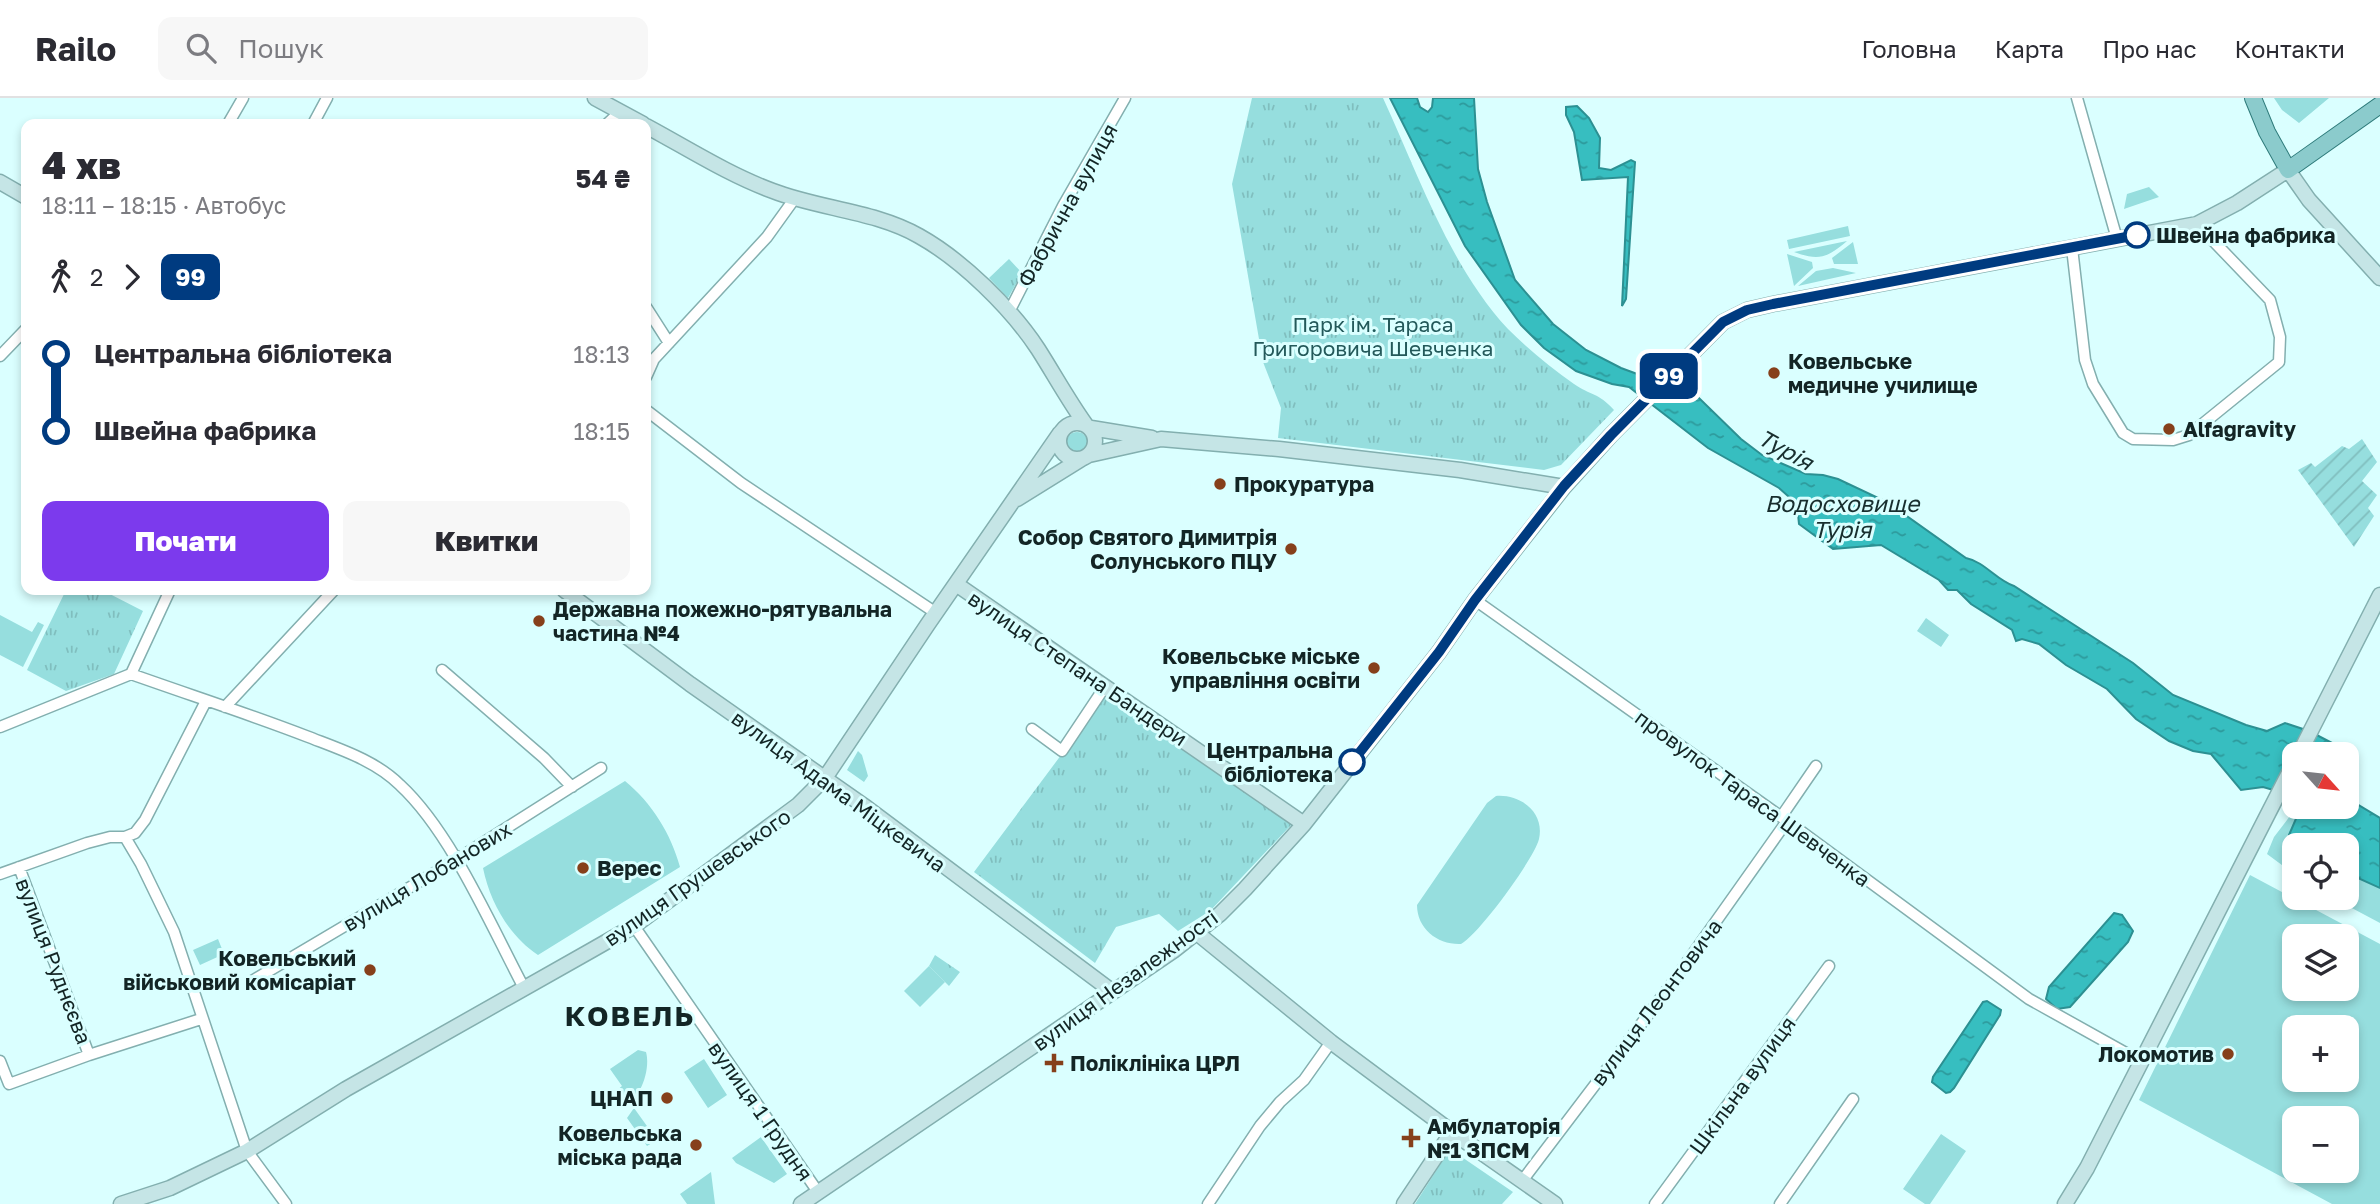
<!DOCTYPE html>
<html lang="uk">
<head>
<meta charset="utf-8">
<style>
	:root { --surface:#fff; --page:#f7f7f7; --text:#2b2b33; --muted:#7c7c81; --line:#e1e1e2; --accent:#7c3aed }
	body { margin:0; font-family:"Golos Text",sans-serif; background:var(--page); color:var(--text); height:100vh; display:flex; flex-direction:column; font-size:26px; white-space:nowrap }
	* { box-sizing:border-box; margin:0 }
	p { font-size:23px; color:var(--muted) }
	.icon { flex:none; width:38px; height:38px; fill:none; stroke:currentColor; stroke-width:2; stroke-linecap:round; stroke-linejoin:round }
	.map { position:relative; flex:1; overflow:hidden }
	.side { position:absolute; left:21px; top:21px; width:630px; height:476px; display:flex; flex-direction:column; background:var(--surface); border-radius:14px; box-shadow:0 4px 10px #0003 }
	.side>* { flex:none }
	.badge { padding:0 14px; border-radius:10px; font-size:24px; line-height:46px }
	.needle { width:46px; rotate:117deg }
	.controls { position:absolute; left:2282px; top:644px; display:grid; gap:14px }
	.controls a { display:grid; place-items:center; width:77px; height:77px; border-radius:14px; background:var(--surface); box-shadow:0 4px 10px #0003; font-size:35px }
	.map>.badge { position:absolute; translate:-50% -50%; box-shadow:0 0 0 4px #fff }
	.legs { display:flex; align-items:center; gap:10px; height:77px; padding:0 21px; font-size:23px }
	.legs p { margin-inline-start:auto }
	.summary { display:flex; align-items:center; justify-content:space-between; height:119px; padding:0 21px }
	h1 { font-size:38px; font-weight:800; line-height:52px }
	.action { display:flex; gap:14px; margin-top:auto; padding:14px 21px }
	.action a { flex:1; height:80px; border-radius:14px; background:var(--accent); color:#fff; font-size:28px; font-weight:800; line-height:80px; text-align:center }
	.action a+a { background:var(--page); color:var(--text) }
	ul { padding:0 21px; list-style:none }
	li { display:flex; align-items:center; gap:24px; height:77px; font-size:26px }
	li i { display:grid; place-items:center; width:10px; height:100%; margin:0 9px; background:currentColor }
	li i::after { content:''; width:18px; height:18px; margin:-9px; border:5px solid; border-radius:50%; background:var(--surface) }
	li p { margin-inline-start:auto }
	li:first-child i { background:linear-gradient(#0000 50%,currentColor 0) }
	li:last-child i { background:linear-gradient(currentColor 50%,#0000 0) }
	header { display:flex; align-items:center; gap:42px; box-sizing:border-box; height:98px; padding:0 35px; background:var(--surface); border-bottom:2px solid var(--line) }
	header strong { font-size:33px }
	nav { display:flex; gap:38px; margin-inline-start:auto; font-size:24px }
	.search { width:490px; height:63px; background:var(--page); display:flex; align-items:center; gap:18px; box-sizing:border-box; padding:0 24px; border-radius:14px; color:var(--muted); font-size:26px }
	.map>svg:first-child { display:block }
	.grass { fill:#96dede; fill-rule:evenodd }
	.park { fill:url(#park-tufts) }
	.garden { fill:url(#garden-furrows) }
	.water { fill:url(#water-ripples); stroke:#2c9092; stroke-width:2 }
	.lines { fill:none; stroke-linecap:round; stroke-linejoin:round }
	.street-casing { stroke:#83afaf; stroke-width:13 }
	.secondary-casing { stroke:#83afaf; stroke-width:17 }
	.primary-casing { stroke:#2e7b7b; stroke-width:18 }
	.street { stroke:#fff; stroke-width:10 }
	.secondary { stroke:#c5e5e6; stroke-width:14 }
	.primary { stroke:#8bcbcc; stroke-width:16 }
	.line-1-casing { stroke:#fff; stroke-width:16 }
	.line-1 { stroke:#003b80; stroke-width:10 }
	.stop-1-dot { fill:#fff; stroke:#003b80; stroke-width:3.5 }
	.poi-dot { fill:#86401b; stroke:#daffff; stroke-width:2.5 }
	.labels { text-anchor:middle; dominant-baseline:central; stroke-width:6; stroke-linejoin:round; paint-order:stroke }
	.street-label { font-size:21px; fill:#132525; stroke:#daffff }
	.stop-label { font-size:21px; font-weight:bold; fill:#132525; stroke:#daffff; text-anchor:start }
	.park-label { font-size:21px; fill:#23595a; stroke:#daffff }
	.poi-label { font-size:21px; font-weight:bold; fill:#132525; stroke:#daffff; text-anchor:start }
	.water-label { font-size:23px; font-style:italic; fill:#182e2e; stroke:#daffff }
	.district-label { font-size:28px; font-weight:bold; letter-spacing:2px; fill:#132525; stroke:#daffff }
</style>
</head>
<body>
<header>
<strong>Railo</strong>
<div class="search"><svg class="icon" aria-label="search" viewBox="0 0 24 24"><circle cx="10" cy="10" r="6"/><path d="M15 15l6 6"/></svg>Пошук</div>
<nav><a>Головна</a><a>Карта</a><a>Про нас</a><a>Контакти</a></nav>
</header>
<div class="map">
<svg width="2380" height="1106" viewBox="0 0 2380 1106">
	<defs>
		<pattern id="park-tufts" width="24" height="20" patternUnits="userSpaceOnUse" patternTransform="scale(1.75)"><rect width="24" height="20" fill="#96dede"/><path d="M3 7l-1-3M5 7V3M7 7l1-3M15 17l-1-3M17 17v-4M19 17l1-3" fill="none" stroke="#80bebe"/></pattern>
		<pattern id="garden-furrows" width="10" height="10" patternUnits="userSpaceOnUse" patternTransform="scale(1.75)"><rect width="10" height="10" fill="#96dede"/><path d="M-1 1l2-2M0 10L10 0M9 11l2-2" fill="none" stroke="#80bebe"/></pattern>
		<pattern id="water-ripples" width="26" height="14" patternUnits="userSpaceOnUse" patternTransform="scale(1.75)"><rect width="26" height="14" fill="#37bec0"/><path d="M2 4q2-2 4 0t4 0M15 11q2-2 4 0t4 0" fill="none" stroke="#2d9a9c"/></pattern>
	</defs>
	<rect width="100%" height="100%" fill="#daffff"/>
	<path class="grass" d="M2274,0H2329L2299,25L2282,12Z
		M2149,89L2159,99L2124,111L2127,96Z
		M1848,128L1850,138L1789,151L1787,142Z
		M1847,143C1827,160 1819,163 1794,154Z
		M1853,144L1858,166H1834L1832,160Z
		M1787,156L1812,164L1813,170L1794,188Z
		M1833,170L1856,175L1798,188L1816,173Z
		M1066 345a11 11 0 1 1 22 0a11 11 0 1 1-22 0Z
		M0,517L32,534L38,524L44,527L23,569L0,557Z
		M1926,520L1949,537L1941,549L1917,533Z
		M858,653L862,657L868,678L864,684L847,672Z
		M625,683C652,705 671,736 680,769L538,857C509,838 490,804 483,770Z
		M1496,698C1520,696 1545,714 1539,741C1534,761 1479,836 1461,846C1438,847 1417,831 1417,807L1487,705Z
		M2297,709L2301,710L2289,737L2303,747H2294V776L2267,756L2274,739Z
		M2347,775L2380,790V825L2333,800H2347Z
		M2250,777L2380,846V1106H2332L2139,1002ZM2294,838H2347V891H2294ZM2294,929H2347V982H2294ZM2294,1020H2347V1073H2294Z
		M218,841L224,856L200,867L193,852Z
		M929,868L945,884L920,909L904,893Z
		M638,952L646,954C651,971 640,1006 620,1007L614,1001L616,993L622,988L610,971Z
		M704,961L727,997L708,1010L684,974Z
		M634,1010L657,1042L647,1048L627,1020Z
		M1941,1036L1966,1053L1930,1106H1925L1903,1091Z
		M761,1039L787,1076L774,1085L736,1065L732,1060Z
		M711,1074L715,1106H687L680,1096Z"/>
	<path class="park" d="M1252,0H1383C1418,76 1450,169 1508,231C1528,251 1551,270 1574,286C1591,298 1598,294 1614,312L1561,367L1544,372L1278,340L1281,310L1263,264L1232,86Z
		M1009,161L1022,175L1008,200L989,180Z
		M66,492H102L143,513L114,576L66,593L27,572Z
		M1105,598L1293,725L1210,813L1178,833L1159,816L1116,829L1095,865L974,774Z
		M935,857L960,874L949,888L929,868Z
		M1450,1051L1513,1094L1502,1106H1415Z"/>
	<path class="garden" d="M2362,341L2377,364L2362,383L2377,397L2368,410L2374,418L2354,449L2298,372L2311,365L2315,369L2342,348L2349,351Z"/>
	<path class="water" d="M1390,0H1417L1420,9L1428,14L1432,9L1433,0H1474L1478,71L1487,104L1515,182L1553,226L1586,252L1621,270L1697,298L1741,341L1762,357L1806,376L1823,377L1838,381L1887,404L1966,460C1985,464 1996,482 2014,488L2133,565L2173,597L2246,627L2267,633L2285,625L2309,633L2332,645L2333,656H2294V698L2263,689L2241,692L2211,656L2193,653L2169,643L2136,621L2107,591L2066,567L2039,546L2022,541L2016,543L2012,532L1971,506L1957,492H1948L1939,482L1881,447L1833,451L1799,426L1797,406L1779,390L1708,350L1629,289L1612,286L1576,273L1544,250L1521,227L1465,148Z
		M1577,8L1589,20L1600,40L1599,70L1611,72L1631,62L1635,64L1626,201L1622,208L1628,79L1582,82L1574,34L1566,17V9Z
		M2347,676L2357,706L2380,720V790L2347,775V747H2303L2289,737L2301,709H2347Z
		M2114,815L2122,817L2133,833L2128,844L2070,909L2057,911L2046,901L2049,889Z
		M1987,903L2001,912L2000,917L1954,990L1950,994L1946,995L1932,984L1933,979L1983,904Z"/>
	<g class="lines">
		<defs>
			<path id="street" d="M2077,0L2117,141
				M228,26L243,0
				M313,26L327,0
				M607,26L620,14
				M2072,150L2085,262L2093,286L2123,335L2133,341L2173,342L2189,337L2279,264L2280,239L2270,202L2197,126
				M646,209L669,245
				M1009,214L1063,108L1125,0
				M0,258L26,231
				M646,279L654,261L767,139L795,100
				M646,312L741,385L936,515
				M1475,502L1787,723L2029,901L2142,964
				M442,572L544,660L572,689
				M131,576L170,492
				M225,609L334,492
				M0,629L131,576C190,597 249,616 306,638C339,651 375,662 400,687C451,734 491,828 524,890
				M1032,631L1062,653L1104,590
				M1781,719L1816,668
				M125,739L141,766L174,834L247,1053L286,1106
				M19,769L89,957
				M0,776L87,745L110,739H125L135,735L145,722L206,603
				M634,828L818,1094
				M252,883L456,762L601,670
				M0,963L9,986L89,957L201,921
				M1522,1083L1673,884L1787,723
				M1208,1106L1260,1028L1280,1004L1304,982L1331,944
				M1655,1106L1829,868
				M1780,1106L1853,1001"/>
			<path id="secondary" d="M595,0L643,26
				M646,28C687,50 729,77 773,93C820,111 875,113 919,138C962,162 1011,210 1038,251C1054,276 1068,302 1086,327
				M0,84L26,99
				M1059 343a18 18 0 1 1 36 0a18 18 0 1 1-36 0Z
				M1091,330L1152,340
				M1089,357L1161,341L1279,351L1460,372L1564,389
				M1017,401L1083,360
				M956,486L1304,726
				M564,492L690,586L867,710L1113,894
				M2299,656L2380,497
				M1197,835L1331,944L1452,1034L1555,1106
				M121,1106L170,1090L247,1053L346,991L592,852L634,828L798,707L825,680L928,526L1060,335
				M801,1106L1173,853L1220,816L1245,791L1304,726L1439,554L1475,502L1564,389L1611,337L1723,224L1747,212L1773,206L2197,126L2237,105L2288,72L2309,102L2380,180
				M1404,1106L1452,1034
				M2065,1106L2087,1070L2294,665"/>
			<path id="primary" d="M2253,0L2267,34L2288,72L2380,7"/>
		</defs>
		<use href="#street" class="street-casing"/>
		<use href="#secondary" class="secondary-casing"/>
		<use href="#primary" class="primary-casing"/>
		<use href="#street" class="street"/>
		<use href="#secondary" class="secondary"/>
		<use href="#primary" class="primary"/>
	</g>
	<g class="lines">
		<defs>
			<path id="line-1" d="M1352,664L1439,554L1475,502L1564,388L1611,337L1723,224L1747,212L1773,206L2137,137"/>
		</defs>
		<use href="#line-1" class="line-1-casing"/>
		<use href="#line-1" class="line-1"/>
	</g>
	<g class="stop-1-dot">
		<circle cx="2137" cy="137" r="12"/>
		<circle cx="1352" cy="664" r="12"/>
	</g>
	<g class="poi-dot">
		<circle cx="1774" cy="275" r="7"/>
		<circle cx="2169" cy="331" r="7"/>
		<circle cx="1220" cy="386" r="7"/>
		<circle cx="1291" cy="451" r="7"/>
		<circle cx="539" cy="523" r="7"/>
		<circle cx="1374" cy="570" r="7"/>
		<circle cx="583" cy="770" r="7"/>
		<circle cx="370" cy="872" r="7"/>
		<circle cx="2228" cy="956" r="7"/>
		<path d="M1050.5 954.5h7v7h7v7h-7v7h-7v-7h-7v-7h7z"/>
		<circle cx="667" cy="1000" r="7"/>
		<path d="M1407.5 1029.5h7v7h7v7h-7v7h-7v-7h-7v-7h7z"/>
		<circle cx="696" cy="1047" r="7"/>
	</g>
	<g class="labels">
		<g class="street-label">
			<text transform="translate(1067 107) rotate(-61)">Фабрична вулиця</text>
			<text transform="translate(1078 570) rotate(34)">вулиця Степана Бандери</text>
			<text transform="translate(839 693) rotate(36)">вулиця Адама Міцкевича</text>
			<text transform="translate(1753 700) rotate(36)">провулок Тараса Шевченка</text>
			<text transform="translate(427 778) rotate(-31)">вулиця Лобанових</text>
			<text transform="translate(697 779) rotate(-35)">вулиця Грушевського</text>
			<text transform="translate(54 863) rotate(69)">вулиця Руднєєва</text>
			<text transform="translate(1125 882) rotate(-36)">вулиця Незалежності</text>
			<text transform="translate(1656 904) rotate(-53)">вулиця Леонтовича</text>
			<text transform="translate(1742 987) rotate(-54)">Шкільна вулиця</text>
			<text transform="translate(761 1013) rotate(55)">вулиця 1 Грудня</text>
		</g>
		<g class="stop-label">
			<text x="2156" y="137">Швейна фабрика</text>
			<text x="1333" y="652" text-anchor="end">Центральна<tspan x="1333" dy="24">бібліотека</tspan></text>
		</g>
		<g class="park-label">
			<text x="1373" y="226">Парк ім. Тараса<tspan x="1373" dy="24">Григоровича Шевченка</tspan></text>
		</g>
		<g class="poi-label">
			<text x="1788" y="263">Ковельське<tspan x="1788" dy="24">медичне училище</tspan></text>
			<text x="2183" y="331">Alfagravity</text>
			<text x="1234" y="386">Прокуратура</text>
			<text x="1277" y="439" text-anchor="end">Собор Святого Димитрія<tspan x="1277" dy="24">Солунського ПЦУ</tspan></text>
			<text x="553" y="511">Державна пожежно-рятувальна<tspan x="553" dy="24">частина №4</tspan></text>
			<text x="1360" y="558" text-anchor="end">Ковельське міське<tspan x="1360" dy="24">управління освіти</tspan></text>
			<text x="597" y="770">Верес</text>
			<text x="356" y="860" text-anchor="end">Ковельський<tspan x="356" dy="24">військовий комісаріат</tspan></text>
			<text x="2214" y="956" text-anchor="end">Локомотив</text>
			<text x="1070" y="965">Поліклініка ЦРЛ</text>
			<text x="653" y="1000" text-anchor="end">ЦНАП</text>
			<text x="1427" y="1028">Амбулаторія<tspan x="1427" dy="24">№1 ЗПСМ</tspan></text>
			<text x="682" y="1035" text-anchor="end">Ковельська<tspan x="682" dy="24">міська рада</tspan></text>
		</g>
		<g class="water-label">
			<text transform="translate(1786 351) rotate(29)">Турія</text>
			<text x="1842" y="405">Водосховище<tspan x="1842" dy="26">Турія</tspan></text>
		</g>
		<g class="district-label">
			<text x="630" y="917">КОВЕЛЬ</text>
		</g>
	</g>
</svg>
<div class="controls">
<a><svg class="needle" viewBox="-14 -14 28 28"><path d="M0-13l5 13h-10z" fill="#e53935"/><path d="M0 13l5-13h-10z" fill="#7c7c81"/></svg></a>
<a><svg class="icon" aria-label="locate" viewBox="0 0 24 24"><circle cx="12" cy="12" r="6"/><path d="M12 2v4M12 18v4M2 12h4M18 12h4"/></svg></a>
<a><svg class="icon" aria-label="layers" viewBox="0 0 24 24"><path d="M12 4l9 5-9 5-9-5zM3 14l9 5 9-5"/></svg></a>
<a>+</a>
<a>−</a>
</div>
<b class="badge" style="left:1669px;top:278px;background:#003b80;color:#fff">99</b>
<section class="side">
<div class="summary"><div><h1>4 хв</h1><p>18:11 – 18:15 · Автобус</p></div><b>54 ₴</b></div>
<div class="legs"><svg class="icon" aria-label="walk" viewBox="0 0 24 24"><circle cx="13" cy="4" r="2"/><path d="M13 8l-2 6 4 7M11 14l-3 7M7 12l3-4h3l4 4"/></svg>2<svg class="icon" aria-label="forward" viewBox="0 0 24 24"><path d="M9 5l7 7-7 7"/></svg><b class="badge" style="background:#003b80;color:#fff">99</b></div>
<ul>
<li><i style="color:#003b80"></i><b>Центральна бібліотека</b><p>18:13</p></li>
<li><i style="color:#003b80"></i><b>Швейна фабрика</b><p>18:15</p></li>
</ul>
<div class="action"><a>Почати</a><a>Квитки</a></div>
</section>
</div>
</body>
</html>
